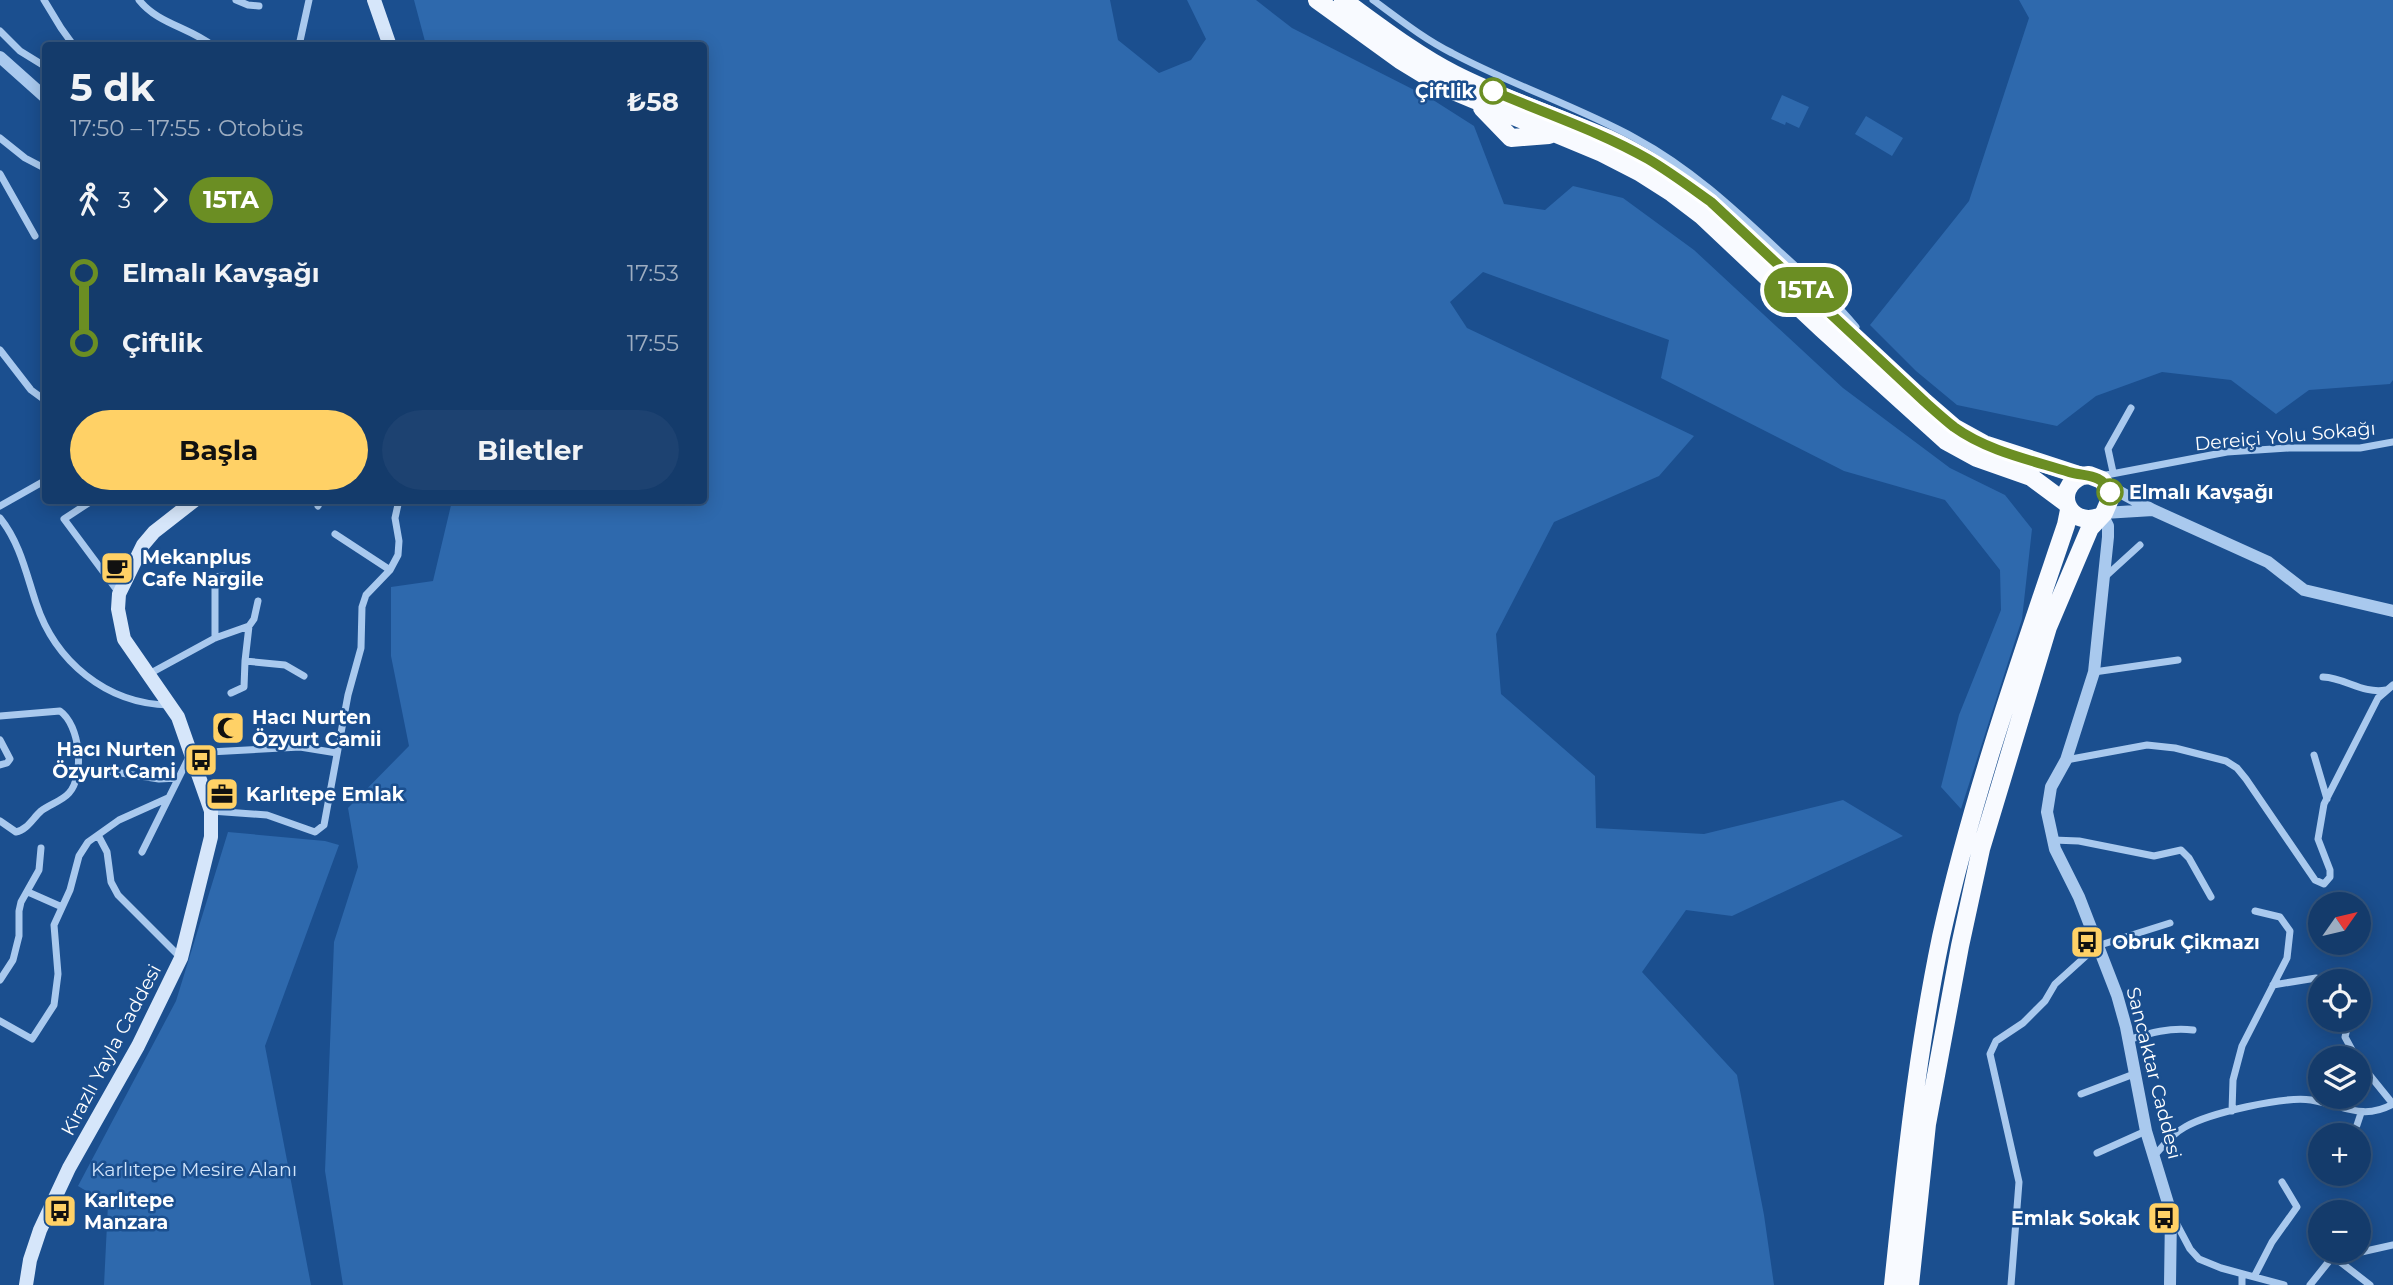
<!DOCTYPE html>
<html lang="tr">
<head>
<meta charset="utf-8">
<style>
	:root { --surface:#143b6b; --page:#1d4271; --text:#f1f3f6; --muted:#9dadc1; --line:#33557e; --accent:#ffd166 }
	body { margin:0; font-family:Montserrat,sans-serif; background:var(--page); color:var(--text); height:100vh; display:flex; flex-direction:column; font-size:26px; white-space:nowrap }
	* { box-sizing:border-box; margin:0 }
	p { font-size:23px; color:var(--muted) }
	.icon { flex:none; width:38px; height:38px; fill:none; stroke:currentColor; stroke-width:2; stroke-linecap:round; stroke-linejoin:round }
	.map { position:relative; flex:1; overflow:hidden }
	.side { position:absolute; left:42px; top:42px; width:665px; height:462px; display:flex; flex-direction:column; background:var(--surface); border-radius:7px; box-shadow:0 4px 18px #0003,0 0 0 2px var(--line) }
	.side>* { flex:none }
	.badge { padding:0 14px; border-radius:23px; font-size:24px; line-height:46px }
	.needle { width:46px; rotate:56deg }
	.tools { position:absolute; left:2308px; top:892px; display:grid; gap:14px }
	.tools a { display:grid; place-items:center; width:63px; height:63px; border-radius:50%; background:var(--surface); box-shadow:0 4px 18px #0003,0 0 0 2px var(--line); font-size:35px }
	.map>.badge { position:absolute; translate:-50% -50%; box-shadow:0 0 0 4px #fff }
	.legs { display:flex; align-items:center; gap:10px; height:77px; padding:0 28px; font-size:23px }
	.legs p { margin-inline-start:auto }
	.headline { display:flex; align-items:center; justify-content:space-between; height:119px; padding:0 28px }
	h1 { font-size:38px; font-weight:700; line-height:52px }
	.primary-button { display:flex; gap:14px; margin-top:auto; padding:14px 28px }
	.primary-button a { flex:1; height:80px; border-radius:42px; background:var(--accent); color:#111; font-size:28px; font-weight:700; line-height:80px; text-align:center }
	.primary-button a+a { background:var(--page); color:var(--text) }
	ul { padding:0 28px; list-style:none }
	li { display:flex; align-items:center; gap:24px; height:70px; font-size:26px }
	li i { display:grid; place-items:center; width:10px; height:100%; margin:0 9px; background:currentColor }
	li i::after { content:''; width:18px; height:18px; margin:-9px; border:5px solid; border-radius:50%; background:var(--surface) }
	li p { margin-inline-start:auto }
	li:first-child i { background:linear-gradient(#0000 50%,currentColor 0) }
	li:last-child i { background:linear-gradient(currentColor 50%,#0000 0) }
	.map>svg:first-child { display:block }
	.green { fill:#2e69ad }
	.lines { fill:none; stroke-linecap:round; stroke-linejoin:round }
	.minor { stroke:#a9c9ee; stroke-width:7 }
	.tertiary { stroke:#a9c9ee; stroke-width:12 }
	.secondary { stroke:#d6e6fa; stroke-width:14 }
	.trunk { stroke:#f8faff; stroke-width:18 }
	.line-1-casing { stroke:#fff; stroke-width:16 }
	.line-1 { stroke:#6b8e23; stroke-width:10 }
	.stop-1-dot { fill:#fff; stroke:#6b8e23; stroke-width:3.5 }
	.labels { text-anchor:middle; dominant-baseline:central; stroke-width:5; stroke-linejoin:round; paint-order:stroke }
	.stop-label { font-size:19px; font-weight:bold; fill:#fff; stroke:#1b4f8f; text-anchor:end }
	.street-label { font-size:19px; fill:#fff; stroke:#1b4f8f }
	.poi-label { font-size:19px; font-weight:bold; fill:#fff; stroke:#1b4f8f; text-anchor:start }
	.park-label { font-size:19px; fill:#cfe3fa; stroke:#1b4f8f }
</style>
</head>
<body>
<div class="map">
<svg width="2393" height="1285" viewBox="0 0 2393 1285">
	<rect width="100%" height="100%" fill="#1b4f8f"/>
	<path class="green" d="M414,0H1110L1118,40L1159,73L1191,60L1206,39L1187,0H1256L1292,28L1430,98L1474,126L1504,204L1545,210L1573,186L1623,198L1694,250L1843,388L1950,468L2005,495L2032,529L2022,619L1961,809L1941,787L1959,715L2001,610L2000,570L1945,500L1844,471L1661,378L1669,340L1483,272L1450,302L1467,328L1694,436L1659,476L1554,522L1496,634L1501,694L1595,776L1596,828L1704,834L1843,800L1903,836L1732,916L1686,910L1642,972L1737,1075L1764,1215L1774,1285H343L325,1171L334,942L358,867L348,808L409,746L391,656V587L433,581L452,501L704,500V46L426,45Z
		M2019,0H2393V380L2390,384L2309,390L2276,414L2231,380L2162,372L2096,396L2057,426L1957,405L1916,371L1870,325L1969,201L2029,18Z
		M1782,95L1809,107L1799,128L1786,122L1785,125L1771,119Z
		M1866,116L1903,138L1892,156L1855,134Z
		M228,832L325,841L339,845L265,1046L311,1285H104L108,1204L78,1186L176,1001Z"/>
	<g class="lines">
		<path class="minor" d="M44,0L61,28L74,46
			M139,0C158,24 189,27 213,46
			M236,0L248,5L259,6
			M1373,0C1399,19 1424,39 1452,53C1512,85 1576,106 1635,138C1689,167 1733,208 1777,249C1804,274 1833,299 1856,327
			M0,31L20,51L46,67
			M300,41L309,0
			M0,138L25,158L46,169
			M0,174L35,236
			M0,350L31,390L46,401
			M2113,472L2108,449L2131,408
			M2101,476L2227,452L2289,448H2360L2393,442
			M93,500L64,519L119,593
			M0,506L46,480
			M318,506L321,500
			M0,518C20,543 26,573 36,603C55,661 106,704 169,705
			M335,534L390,570
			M2106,576L2140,545
			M249,626L245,661L285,665L304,676
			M215,638V577L223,576
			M2094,672L2178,660
			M149,674L215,638L249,626L254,619L258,601
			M2323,677C2346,678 2362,694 2386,690
			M231,693L244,687L245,661
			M0,716L60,711C80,725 85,775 69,793C62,801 50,804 41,811C33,818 27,830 16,832L0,821
			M0,740L10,759L7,763L0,765
			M2314,755L2327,799
			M2066,760L2147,745L2175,748L2226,761L2237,768L2246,779L2315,880L2324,884L2330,877V870L2318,839L2324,804L2378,698L2393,685
			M108,771L159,779L178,778
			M211,811L267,815L315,832L324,825L348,695L361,648L362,607L366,595L390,570L398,555L399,541L395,518L399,500
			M98,835L107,852L111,882L118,895L181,958
			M2053,840L2079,841L2154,856L2181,850L2189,858L2211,897
			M142,852L191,753L300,747L337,753
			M28,892L62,907
			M0,980L13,960L19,936V911L21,902L39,870L41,848
			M2273,985L2316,978
			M2353,1020L2348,1024L2345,1037L2357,1059
			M0,1021L32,1039L54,1005L58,974L54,925L70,890L79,856L88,842L119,820L168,798
			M2128,1040C2150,1033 2170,1027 2193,1030
			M2359,1062L2393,1104
			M2081,1094L2134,1074
			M2232,1111L2233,1080L2242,1046L2287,958L2290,931L2280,917L2255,911
			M2347,1136L2357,1125L2361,1113
			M2097,1153L2146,1131
			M2154,1156C2164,1145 2172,1134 2185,1127C2209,1113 2284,1096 2311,1100C2343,1105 2362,1121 2393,1104
			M2173,1217L2190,1249L2199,1259L2221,1268L2284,1285
			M2339,1261L2370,1285
			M2255,1275L2272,1242L2297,1207L2282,1182
			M2011,1285L2019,1182L1990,1054L1996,1041L2023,1023L2045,1001L2055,984L2097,946L2170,923
			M2242,1285V1274
			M2310,1285L2330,1260L2339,1261L2348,1255L2393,1245"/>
		<path class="tertiary" d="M0,57L46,98
			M2107,485L2153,510L2268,562L2304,590L2393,611
			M2104,513L2153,510
			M2102,514L2108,526V537L2094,672L2066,760L2051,787L2047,812L2055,849L2079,897L2117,995L2126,1027L2146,1131L2171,1213L2170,1285"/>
		<path class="secondary" d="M374,0L390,46
			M26,1285L30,1260L40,1230L69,1168L138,1046L181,958L211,837V811L178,717L124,639L118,609L119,594L143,545L154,532L195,500"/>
		<path class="trunk" d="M1317,0L1400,60L1446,88L1602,153L1639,172L1672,193L1701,215L1822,329L1946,441L1977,458L2031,477L2066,503
			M1343,0C1379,26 1415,54 1454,74C1503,99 1556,116 1607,138C1644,155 1678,178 1711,203L1925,402L1955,428L1984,444L2082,476L2089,475L2102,480L2110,492V499L2104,513L2090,528L2048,627L1981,849L1960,946L1927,1124L1910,1285
			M1482,108L1511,138L1549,135
			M2082,476C2052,489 2068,528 2099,517
			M1893,1285C1905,1169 1917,1052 1941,937C1972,797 2020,661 2066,525L2069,510"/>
	</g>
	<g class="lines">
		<defs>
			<path id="line-1" d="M1493,91C1544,113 1599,131 1648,159C1670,172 1690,187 1711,202L1925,402C1934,410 1944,419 1954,427C1987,451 2031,460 2069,472C2086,477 2101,473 2110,492"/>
		</defs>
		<use href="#line-1" class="line-1-casing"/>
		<use href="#line-1" class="line-1"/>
	</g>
	<defs>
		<symbol id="cafe-square" viewBox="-11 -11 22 22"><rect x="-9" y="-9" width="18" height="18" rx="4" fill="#ffd166" stroke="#1b4f8f"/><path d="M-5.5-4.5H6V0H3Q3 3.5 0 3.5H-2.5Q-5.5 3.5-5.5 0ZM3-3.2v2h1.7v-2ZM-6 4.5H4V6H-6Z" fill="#111"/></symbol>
		<symbol id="mosque-square" viewBox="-11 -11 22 22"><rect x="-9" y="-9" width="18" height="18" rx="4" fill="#ffd166" stroke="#1b4f8f"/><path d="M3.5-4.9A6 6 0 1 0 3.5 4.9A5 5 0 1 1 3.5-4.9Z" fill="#111"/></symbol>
		<symbol id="bus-square" viewBox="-11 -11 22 22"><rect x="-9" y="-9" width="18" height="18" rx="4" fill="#ffd166" stroke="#1b4f8f"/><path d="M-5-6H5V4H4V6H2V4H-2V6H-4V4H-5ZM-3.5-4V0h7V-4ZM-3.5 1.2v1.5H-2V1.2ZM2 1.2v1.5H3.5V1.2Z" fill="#111"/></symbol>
		<symbol id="office-square" viewBox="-11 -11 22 22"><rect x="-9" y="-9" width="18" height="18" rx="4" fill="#ffd166" stroke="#1b4f8f"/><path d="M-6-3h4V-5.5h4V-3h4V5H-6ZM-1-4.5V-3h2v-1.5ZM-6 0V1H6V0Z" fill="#111"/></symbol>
	</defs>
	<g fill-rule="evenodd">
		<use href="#cafe-square" x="98" y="549" width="38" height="38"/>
		<use href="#mosque-square" x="209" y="709" width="38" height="38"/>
		<use href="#bus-square" x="182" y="741" width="38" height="38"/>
		<use href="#office-square" x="203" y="775" width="38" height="38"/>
		<use href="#bus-square" x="2068" y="923" width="38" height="38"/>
		<use href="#bus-square" x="41" y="1192" width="38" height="38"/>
		<use href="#bus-square" x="2145" y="1199" width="38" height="38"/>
	</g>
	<g class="stop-1-dot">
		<circle cx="1493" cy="91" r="12"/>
		<circle cx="2110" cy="492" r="12"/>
	</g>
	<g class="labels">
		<g class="stop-label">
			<text x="1474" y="91">Çi̇ftli̇k</text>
			<text x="2129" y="492" text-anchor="start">Elmalı Kavşağı</text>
		</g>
		<g class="street-label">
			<text transform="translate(2285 436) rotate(-5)">Dereiçi Yolu Sokağı</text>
			<text transform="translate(111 1050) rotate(-62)">Kirazlı Yayla Caddesi</text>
			<text transform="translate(2154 1073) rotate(76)">Sancaktar Caddesi</text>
		</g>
		<g class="poi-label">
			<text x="142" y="557">Mekanplus<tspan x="142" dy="22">Cafe Nargile</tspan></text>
			<text x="252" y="717">Hacı Nurten<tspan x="252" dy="22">Özyurt Camii</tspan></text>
			<text x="176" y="749" text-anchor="end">Hacı Nurten<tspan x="176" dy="22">Özyurt Cami</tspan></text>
			<text x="246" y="794">Karlıtepe Emlak</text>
			<text x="2112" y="942">Obruk Çikmazı</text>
			<text x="84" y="1200">Karlıtepe<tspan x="84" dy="22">Manzara</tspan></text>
			<text x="2140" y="1218" text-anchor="end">Emlak Sokak</text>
		</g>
		<g class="park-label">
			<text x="194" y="1169">Karlıtepe Mesire Alanı</text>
		</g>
	</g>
</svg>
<div class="tools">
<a><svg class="needle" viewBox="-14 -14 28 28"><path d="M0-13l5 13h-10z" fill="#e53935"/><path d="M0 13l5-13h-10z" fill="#9dadc1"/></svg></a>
<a><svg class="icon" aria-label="locate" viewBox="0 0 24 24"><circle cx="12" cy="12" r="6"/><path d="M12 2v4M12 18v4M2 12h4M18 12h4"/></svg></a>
<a><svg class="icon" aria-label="layers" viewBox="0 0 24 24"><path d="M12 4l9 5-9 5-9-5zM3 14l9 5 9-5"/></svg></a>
<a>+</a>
<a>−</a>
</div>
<b class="badge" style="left:1806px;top:290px;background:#6b8e23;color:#fff">15TA</b>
<section class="side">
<div class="headline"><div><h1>5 dk</h1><p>17:50 – 17:55 · Otobüs</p></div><b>₺58</b></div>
<div class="legs"><svg class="icon" aria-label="walk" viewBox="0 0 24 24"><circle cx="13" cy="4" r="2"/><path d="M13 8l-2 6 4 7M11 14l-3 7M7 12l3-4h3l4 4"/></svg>3<svg class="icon" aria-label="forward" viewBox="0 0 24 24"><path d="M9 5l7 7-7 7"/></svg><b class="badge" style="background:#6b8e23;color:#fff">15TA</b></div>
<ul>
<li><i style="color:#6b8e23"></i><b>Elmalı Kavşağı</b><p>17:53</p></li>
<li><i style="color:#6b8e23"></i><b>Çi̇ftli̇k</b><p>17:55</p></li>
</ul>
<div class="primary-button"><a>Başla</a><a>Biletler</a></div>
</section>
</div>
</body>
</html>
